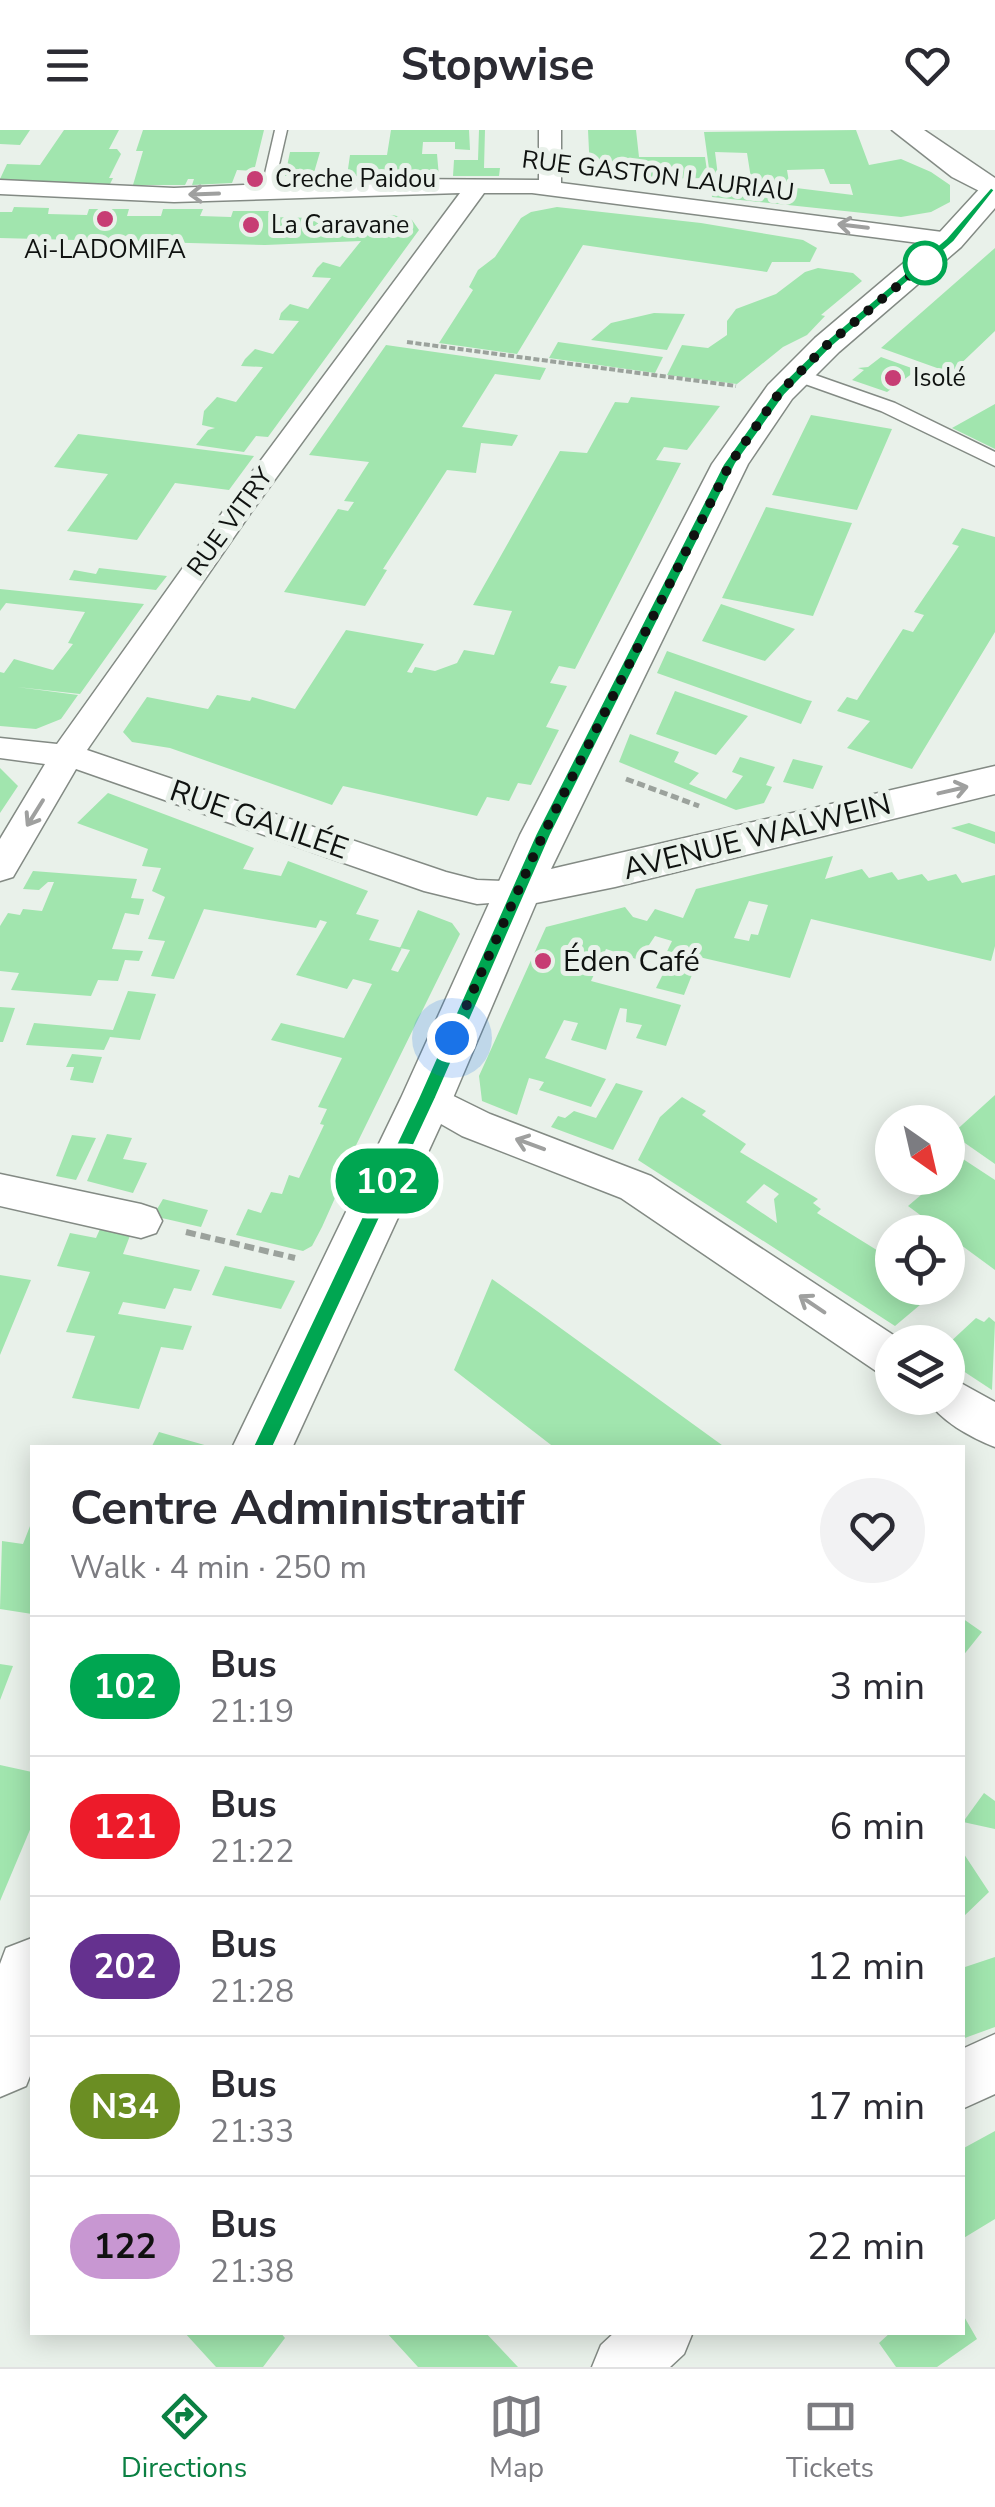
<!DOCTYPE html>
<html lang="en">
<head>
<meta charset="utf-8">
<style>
	:root { --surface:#fff; --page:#f2f2f3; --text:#2b2b33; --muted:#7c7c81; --line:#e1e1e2; --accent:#0b8043 }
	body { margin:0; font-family:"Nunito Sans",sans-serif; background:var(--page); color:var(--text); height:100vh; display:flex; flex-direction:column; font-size:38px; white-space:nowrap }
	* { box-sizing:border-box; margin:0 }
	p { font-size:32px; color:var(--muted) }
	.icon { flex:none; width:55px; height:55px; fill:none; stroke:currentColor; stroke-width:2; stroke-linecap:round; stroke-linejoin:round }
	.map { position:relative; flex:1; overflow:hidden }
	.details { position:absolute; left:30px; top:1315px; width:935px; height:890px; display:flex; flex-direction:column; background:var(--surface); border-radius:0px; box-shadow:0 5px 25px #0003 }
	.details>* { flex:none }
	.badge { padding:0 20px; border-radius:32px; font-size:35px; line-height:65px }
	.needle { width:65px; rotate:146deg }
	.fabs { position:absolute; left:875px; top:975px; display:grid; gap:20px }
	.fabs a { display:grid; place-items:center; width:90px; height:90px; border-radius:50%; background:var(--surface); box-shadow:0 5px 25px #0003; font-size:50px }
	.you { position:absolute; width:50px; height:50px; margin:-25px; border:8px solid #fff; border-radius:50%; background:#1a73e8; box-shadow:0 0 0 15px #1a73e833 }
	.map>.badge { position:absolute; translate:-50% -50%; box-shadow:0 0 0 5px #fff }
	.round { display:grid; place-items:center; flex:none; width:105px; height:105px; border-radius:52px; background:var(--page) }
	.head { display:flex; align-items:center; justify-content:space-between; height:170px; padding:0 40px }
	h1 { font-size:48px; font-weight:700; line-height:75px }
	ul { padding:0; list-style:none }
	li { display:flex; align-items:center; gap:30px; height:140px; padding:0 40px; border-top:2px solid var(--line) }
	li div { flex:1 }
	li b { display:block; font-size:38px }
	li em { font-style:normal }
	li .badge { min-width:110px; font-weight:700; text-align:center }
	header { display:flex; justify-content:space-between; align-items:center; height:130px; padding:0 40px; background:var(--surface); font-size:45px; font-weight:700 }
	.dock { display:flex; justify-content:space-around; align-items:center; height:140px; border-top:2px solid var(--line); background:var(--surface); font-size:28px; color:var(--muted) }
	.dock a { display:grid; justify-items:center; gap:5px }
	.dock .current { color:var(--accent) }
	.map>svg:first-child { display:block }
	.building { fill:#a1e5ae; fill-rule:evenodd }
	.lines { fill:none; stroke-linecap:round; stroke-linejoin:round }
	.service-casing { stroke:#838a84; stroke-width:3 }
	.pedestrian-casing { stroke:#838a84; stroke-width:3 }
	.minor-casing { stroke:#838a84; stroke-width:3 }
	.secondary-casing { stroke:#838a84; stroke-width:3 }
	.primary-casing { stroke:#838a84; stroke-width:3 }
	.path-far2 { stroke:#9ba29c; stroke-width:4; stroke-dasharray:6 2.5; stroke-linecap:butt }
	.path-far1 { stroke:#9ba29c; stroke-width:5; stroke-dasharray:8 4; stroke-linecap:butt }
	.path { stroke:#9ba29c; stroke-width:6; stroke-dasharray:10 5; stroke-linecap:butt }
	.service { fill:#fff; fill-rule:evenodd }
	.pedestrian { fill:#fff; fill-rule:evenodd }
	.minor { fill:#fff; fill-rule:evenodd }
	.secondary { fill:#fff; fill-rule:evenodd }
	.primary { fill:#fff; fill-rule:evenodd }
	.oneway { stroke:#9fa09f }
	.line { fill:#00a651; stroke:#fff; stroke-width:2.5 }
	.walk { stroke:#0f1210; stroke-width:10; stroke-dasharray:0 18 }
	.poi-dot { fill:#c73d74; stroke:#e9f1ea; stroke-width:4 }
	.stop-dot { fill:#fff; stroke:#00a651; stroke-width:5 }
	.labels { text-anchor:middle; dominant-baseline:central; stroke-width:10; stroke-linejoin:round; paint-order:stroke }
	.far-street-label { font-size:25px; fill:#0f1210; stroke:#e9f1ea }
	.far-poi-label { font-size:25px; fill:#0f1210; stroke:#e9f1ea; text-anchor:start }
	.street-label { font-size:30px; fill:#0f1210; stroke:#e9f1ea }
	.poi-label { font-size:30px; fill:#0f1210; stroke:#e9f1ea; text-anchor:start }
</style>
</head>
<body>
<header><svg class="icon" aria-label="menu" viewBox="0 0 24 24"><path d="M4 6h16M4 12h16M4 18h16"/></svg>Stopwise<svg class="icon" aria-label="heart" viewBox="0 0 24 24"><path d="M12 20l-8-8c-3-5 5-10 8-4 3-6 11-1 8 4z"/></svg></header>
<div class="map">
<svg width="995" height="2237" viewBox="0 0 995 2237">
	<rect width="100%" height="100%" fill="#e9f1ea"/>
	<path class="building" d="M0,0H30L20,15L0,14Z
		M64,0H119L109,19H117L121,24L109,48H113L109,56L0,49L7,34L40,35Z
		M143,0H264L254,41L237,40L232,53L192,55L194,49H188L185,55H133L143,21H136Z
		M391,0H469L470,20L455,19V12H423L422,24H437L439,47L347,46L350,25H387Z
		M479,0H485L484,38H500L499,46H453L454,30H478Z
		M588,0H636L639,27H705L708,48L641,49L640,42H590Z
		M856,0L869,35L901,29L931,42L950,55V72L931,82L901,87L712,67L711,54H720L719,49L745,52L747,61H753L747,23L715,22L718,46H710L704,2ZM824,39L830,54H850L853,65L780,56L781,52H789L787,40Z
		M290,22H320L313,46H285Z
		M14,77L49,78L48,84L87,85L89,79H129L127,86H161L163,79H203L200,86L231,87L233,81H272L270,87L315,88L313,91L355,97L366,89L393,85L412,90L419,100L268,307L256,306L244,322L196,315L208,300L215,298L202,295L204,281L217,267L236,272L263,237L241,236L245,229L255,219L273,224L299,191L279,190L281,183L290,174L308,179L331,148L312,147L317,138L323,132L340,137L361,111L265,115L0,108V82H12Z
		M557,77L701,93L803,110L817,118L810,132H772L767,142L583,115L517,224L439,213L473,160L469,157L478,140L495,127L521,88L531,82Z
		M995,118V201L951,243L881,218Z
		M818,138L853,143L862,151L821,185L825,186L807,205L783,217L737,254L667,245L682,215L708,218L727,205V191L736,179L776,164L805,142Z
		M654,183L685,184L667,220L591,210L611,193Z
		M558,212L663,227L655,243L549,228Z
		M386,215L546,238L540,250L495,244L462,297L518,305L512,316L481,313L476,343L447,340L383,439L387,440L365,476L284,462L338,379L348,381L354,372L344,371L369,332L309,325Z
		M881,227L917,240L887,262L852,250L864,240L858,238L868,237Z
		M631,267L720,276L687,320L664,317L656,330L681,333L575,539L559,536L550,553L567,556L546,597L559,600L531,655L518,653L509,671L487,667L477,686L343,656L332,675L170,618L132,612L123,602L147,567L208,579L217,565L250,571L252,567L295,579L346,500L424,514L407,542L412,543L415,537L435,541L457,533L464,520L494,525L512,481L473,475L560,321L587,323L615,272L628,273Z
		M995,274V319L952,298Z
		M811,285L892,299L857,380L772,365Z
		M78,304L254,326L229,360L175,353L137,410L67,401L108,344L54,337Z
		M766,377L852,393L813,486L722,468Z
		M962,398L995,407V502L912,639L847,618L870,591L837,581L847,567L857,570L903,499L913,502L924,485L914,482L959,416L952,414Z
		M99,438L167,446L156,460L69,450L74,440L96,444Z
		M0,459L144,474L80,564L17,557L78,565L61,589L36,599L0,596V542L4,543L14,529L53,540L73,514L68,513L85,482L6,473L0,481Z
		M721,474L795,499L765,531L702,511Z
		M667,521L807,570L812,571L801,594L657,543Z
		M675,561L748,586L716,625L656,604Z
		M630,604L679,622L674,632L699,643L689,654L726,669L743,646L732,642L740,627L775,637L766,655L772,657L764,673L736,680L619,632Z
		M793,629L823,636L813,659L783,652Z
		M0,638L18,656L0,683Z
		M108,663L254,718L243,739L281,746L288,731L368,761L356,784L379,790L369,810L402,818L391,840L398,842L410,820L400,818L418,780L452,793L460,804L335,1058L339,1059L322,1097L312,1116L303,1121L236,1105L248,1079L261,1083L271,1062L282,1064L289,1045L299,1048L324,995L320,994L327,979L318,977L342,928L271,910L281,893L344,908L372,854L353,849L347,859L296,845L327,792L320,790L316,798L204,779L174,849L151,846L165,811L148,809L165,767L152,761L161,738L142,736L148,719L77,693Z
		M969,693L995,702V714L951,698Z
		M833,726L825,749L862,739L869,748L892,742L898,750L922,744L928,751L956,744L962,753L995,745V816L991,831L811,789L790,848L699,827L684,865L656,858L667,836L661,834L672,811L655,806L639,830L606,819L591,851L681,875L666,916L636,908L642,895L626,892L627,879L620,878L606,920L571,910L578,893L564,890L545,928L606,949L591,977L539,960L544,952L529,948L517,985L482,971L479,946L546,797L625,777L633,787L647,791L655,779L683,788L696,759ZM749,771L768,775L758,805L751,804L749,811L734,808Z
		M33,741L137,749L131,768L144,769L139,785L125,783L112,819L143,821L139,831L125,830L118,851L98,850L91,866L11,860L19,843L0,841V796L8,783L20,785L23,779L42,781L54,752H48L39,760L23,759Z
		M128,861L156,864L140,910L110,907L104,920L26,915L34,893L113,900Z
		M0,877L15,878L3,912H0Z
		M72,924L102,927L93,953L70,950L74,937H66Z
		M616,953L643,961L613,1020L551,997L558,986L565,988L574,981L596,988Z
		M995,965V1034L952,1004Z
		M682,967L706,981L702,985L746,1014L740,1022L818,1069L813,1073L821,1079L817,1083L888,1127L882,1132L892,1139V1158H922L933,1164L895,1196L638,1030L660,987ZM764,1054L779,1064L774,1069L777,1093L746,1072Z
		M107,1004L132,1008L123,1029L147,1033L133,1063L87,1051Z
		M72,1005L96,1008L76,1050L56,1046Z
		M963,1029L995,1050V1140L908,1076L941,1048H948V1042Z
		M163,1069L208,1080L201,1097L153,1086Z
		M104,1090L131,1103L123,1124L200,1140L191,1161L174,1158L165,1179L123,1172L118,1184L192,1196L183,1220L161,1217L139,1279L72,1268L95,1206L66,1202L90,1142L57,1136L70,1103L96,1108Z
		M225,1136L295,1151L281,1179L212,1165Z
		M0,1145L31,1150L0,1225Z
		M492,1149L537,1181L726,1318H555L454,1240Z
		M989,1187L995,1192L992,1260L948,1231V1214L976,1188L984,1192Z
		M159,1302L208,1316V1318H151Z
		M32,1391V1484L0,1479L2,1411L23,1414Z
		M962,1488L982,1502L962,1527Z
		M0,1534L13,1536L0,1570Z
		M0,1635L32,1642V1695L0,1771Z
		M984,1663L995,1671V1699L963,1692Z
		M962,1721L989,1762L962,1788Z
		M995,1827V1897L962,1909V1838Z
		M995,2001V2089L962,2109V2019Z
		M962,2183L977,2209L937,2237H896L879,2213L891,2202H962Z
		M184,2202H280L285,2208L263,2237H216Z
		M386,2202H485L518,2237H418Z"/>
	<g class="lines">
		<defs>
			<path id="service" d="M275,0H287L273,61L267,65L261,61Z"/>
			<path id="pedestrian" d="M798,239L895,273L995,322V336L881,281L791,249L788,245Z"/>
			<path id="minor" d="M539,0H561V53L950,103L962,110L950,117L532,63H484L252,381L87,620L446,742L477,750L530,752L535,761L530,770L477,774L424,761L76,639L13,747L0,751V709L45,634L0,628V608L57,614L232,369L460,63L174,72L0,64V50L174,58L392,49L539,50Z
				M427,953L490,984L651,1046L904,1212H892V1246L876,1241L621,1068L462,1006L413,978L407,968L413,958Z
				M0,1044L141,1074L156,1079L162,1091L156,1103L141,1108L0,1076Z
				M948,1246L995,1272V1317C972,1308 938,1290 927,1268H948Z
				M995,1904V1964L962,1979V1919Z
				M615,2202H693L684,2224L670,2237H592L601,2215Z"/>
			<path id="secondary" d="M995,51V78L961,117L839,222L792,269L748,334L551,739L995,636V664L615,757L536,773L453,968L292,1318H232L401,968L520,705L712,334L768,255L815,208L939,103L984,54Z
				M32,1808V1941L26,1956L0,1967V1834L6,1818Z"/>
			<path id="primary" d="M892,0H924L995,48V69L952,47Z"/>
		</defs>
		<use href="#service" class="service-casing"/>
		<use href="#pedestrian" class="pedestrian-casing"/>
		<use href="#minor" class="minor-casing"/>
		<use href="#secondary" class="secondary-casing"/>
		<use href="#primary" class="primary-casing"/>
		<path class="path-far2" d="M407,212L736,256"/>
		<path class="path-far1" d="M626,649L699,676"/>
		<path class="path" d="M186,1102L295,1128"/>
		<use href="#service" class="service"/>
		<use href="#pedestrian" class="pedestrian"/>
		<use href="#minor" class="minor"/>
		<use href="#secondary" class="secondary"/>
		<use href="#primary" class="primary"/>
	</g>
	<defs><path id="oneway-shaft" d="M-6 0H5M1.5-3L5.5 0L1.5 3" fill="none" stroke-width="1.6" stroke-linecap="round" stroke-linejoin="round" transform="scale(2.5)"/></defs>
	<g class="oneway">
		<use href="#oneway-shaft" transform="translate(204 64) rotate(178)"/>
		<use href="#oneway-shaft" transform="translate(853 96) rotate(-173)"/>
		<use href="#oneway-shaft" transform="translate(953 660) rotate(-13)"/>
		<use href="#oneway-shaft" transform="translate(35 683) rotate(122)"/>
		<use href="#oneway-shaft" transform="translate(530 1014) rotate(-160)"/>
		<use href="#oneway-shaft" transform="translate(812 1174) rotate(-146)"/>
	</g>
	<path class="line" d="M991,57L995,60L954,112L831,218L785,265L736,334L551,705L436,968L270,1324H255L252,1318L418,968L535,705L723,334L776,259L823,213L946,108Z"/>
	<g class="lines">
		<path class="walk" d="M452,908L543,705L730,334L780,262L827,215L925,133"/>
	</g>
	<g class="poi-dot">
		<circle cx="255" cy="49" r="10"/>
		<circle cx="105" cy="89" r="10"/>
		<circle cx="251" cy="95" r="10"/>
		<circle cx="893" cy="248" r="10"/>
		<circle cx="543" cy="831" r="10"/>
	</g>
	<circle class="stop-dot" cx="925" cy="133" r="20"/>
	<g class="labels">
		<g class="far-street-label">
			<text transform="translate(658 46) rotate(7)">RUE GASTON LAURIAU</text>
			<text transform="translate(230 392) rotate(-54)">RUE VITRY</text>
		</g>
		<g class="far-poi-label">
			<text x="275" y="49">Creche Paidou</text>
			<text x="271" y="95">La Caravane</text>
			<text x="105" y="120" text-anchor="middle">Ai-LADOMIFA</text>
			<text x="913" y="248">Isolé</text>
		</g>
		<g class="street-label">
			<text transform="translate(259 690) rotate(19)">RUE GALILÉE</text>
			<text transform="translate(757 707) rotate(-14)">AVENUE WALWEIN</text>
		</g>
		<g class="poi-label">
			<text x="563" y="831">Éden Café</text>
		</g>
	</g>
</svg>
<div class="fabs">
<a><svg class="needle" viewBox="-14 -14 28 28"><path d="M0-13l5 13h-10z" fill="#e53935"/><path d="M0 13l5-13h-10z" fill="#7c7c81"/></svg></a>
<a><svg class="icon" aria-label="locate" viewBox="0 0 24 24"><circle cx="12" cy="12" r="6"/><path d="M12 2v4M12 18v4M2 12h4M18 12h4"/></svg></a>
<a><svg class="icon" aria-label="layers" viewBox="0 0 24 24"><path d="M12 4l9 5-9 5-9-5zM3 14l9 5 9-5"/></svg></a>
</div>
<div class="you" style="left:452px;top:908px"></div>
<b class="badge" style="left:387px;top:1051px;background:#00a651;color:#fff">102</b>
<section class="details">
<div class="head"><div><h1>Centre Administratif</h1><p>Walk · 4 min · 250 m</p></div><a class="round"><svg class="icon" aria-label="heart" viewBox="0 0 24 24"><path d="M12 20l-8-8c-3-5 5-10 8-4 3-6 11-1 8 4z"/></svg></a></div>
<ul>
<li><span class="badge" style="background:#00a651;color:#fff">102</span><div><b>Bus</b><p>21:19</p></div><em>3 min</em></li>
<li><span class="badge" style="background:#ed1b2a;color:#fff">121</span><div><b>Bus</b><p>21:22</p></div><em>6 min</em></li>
<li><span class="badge" style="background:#65318f;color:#fff">202</span><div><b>Bus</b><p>21:28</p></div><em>12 min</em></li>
<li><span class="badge" style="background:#6b8e23;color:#fff">N34</span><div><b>Bus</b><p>21:33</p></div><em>17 min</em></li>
<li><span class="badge" style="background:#c897d2;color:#111">122</span><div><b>Bus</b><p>21:38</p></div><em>22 min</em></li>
</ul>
</section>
</div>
<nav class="dock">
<a class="current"><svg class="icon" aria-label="directions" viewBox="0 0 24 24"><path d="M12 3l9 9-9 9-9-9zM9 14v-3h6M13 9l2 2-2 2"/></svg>Directions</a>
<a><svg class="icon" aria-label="map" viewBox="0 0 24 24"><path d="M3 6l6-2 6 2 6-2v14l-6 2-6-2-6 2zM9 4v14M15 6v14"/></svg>Map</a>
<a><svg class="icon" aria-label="tickets" viewBox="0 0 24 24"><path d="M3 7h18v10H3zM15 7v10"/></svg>Tickets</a>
</nav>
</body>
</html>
